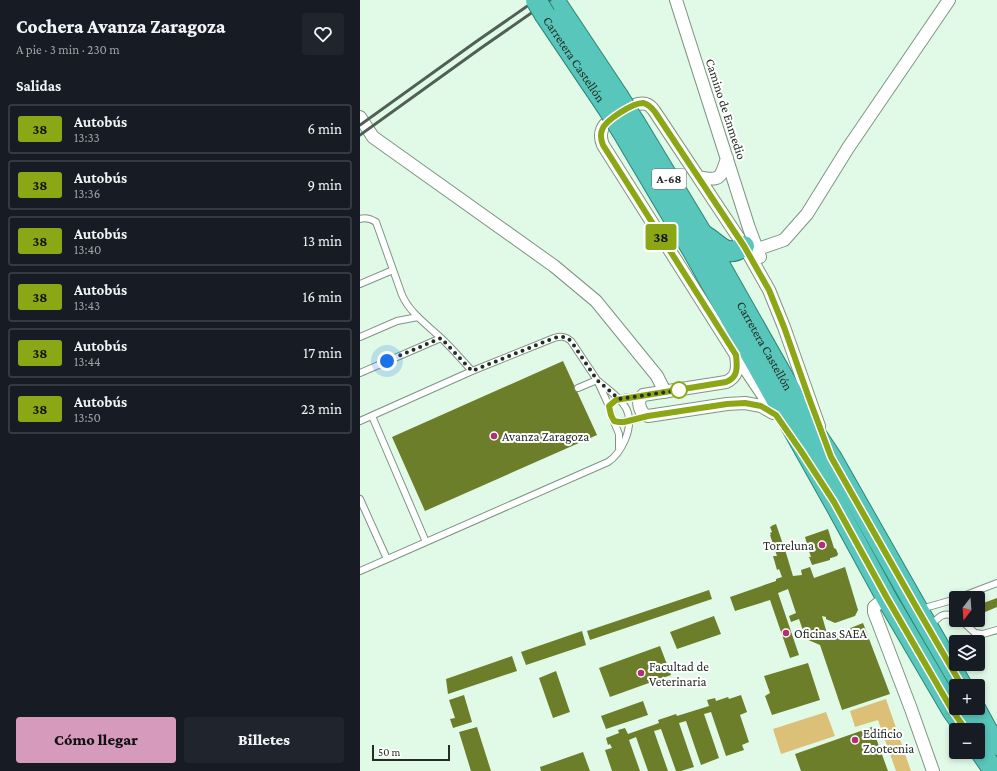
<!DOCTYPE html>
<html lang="es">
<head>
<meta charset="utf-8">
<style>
	:root { --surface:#171b24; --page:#20242c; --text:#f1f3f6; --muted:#9ea1a6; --line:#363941; --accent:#d59abc }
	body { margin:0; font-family:"Crimson Pro",serif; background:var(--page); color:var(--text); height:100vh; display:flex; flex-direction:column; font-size:15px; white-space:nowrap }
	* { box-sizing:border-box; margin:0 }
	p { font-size:13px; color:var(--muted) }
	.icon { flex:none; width:22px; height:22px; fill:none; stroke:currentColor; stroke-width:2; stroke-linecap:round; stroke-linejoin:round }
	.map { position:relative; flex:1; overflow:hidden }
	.side { display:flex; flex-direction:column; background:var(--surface); width:360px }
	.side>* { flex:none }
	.badge { padding:0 8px; border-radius:3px; font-size:14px; line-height:26px }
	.needle { width:26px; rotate:197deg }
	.fabs { position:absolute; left:589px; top:591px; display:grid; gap:8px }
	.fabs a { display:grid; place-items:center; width:36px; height:36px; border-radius:4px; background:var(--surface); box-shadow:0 2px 6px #0003; font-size:20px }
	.scale { position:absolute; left:12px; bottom:10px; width:78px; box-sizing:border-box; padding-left:4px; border:2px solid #242d26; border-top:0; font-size:11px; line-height:14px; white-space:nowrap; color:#242d26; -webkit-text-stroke:3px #fff; paint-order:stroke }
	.you { position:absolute; width:20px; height:20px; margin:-10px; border:3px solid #fff; border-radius:50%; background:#1a73e8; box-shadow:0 0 0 6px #1a73e833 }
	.map>.badge { position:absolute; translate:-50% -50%; box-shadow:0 0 0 2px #fff }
	h2 { padding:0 16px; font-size:15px; line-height:36px }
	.round { display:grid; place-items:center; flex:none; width:42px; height:42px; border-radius:4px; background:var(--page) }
	.summary { display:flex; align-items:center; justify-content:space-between; height:68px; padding:0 16px }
	h1 { font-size:19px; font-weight:800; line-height:30px }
	.action { display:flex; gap:8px; margin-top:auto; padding:8px 16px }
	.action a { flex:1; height:46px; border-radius:4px; background:var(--accent); color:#111; font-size:16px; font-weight:800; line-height:46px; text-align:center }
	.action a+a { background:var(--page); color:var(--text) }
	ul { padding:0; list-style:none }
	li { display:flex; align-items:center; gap:12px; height:50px; margin:0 8px 6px; padding:0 8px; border:2px solid var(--line); border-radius:4px }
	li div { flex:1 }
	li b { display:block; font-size:15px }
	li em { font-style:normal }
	li .badge { min-width:44px; font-weight:700; text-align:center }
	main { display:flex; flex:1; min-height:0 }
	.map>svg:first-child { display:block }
	.green { fill:#ddc077 }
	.building { fill:#6d7e2a }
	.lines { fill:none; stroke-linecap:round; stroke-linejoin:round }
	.service-casing { stroke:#7e9583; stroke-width:8 }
	.minor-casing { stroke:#7e9583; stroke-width:14 }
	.trunk-casing { stroke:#2a877a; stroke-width:22 }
	.service { stroke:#fff; stroke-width:6 }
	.minor { stroke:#fff; stroke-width:12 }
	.trunk { stroke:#58c6ba; stroke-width:20 }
	.rail { stroke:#525f55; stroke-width:3 }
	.trunk-bridge-casing { stroke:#2a877a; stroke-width:22; stroke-linecap:butt }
	.trunk-bridge { stroke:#58c6ba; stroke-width:20 }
	.line-casing { stroke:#fff; stroke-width:9 }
	.line { stroke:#8ba715; stroke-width:6 }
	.walk { stroke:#242d26; stroke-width:4; stroke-dasharray:0 7.2 }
	.stop-dot { fill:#fff; stroke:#8ba715; stroke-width:2 }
	.poi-dot { fill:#b32e74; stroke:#fff; stroke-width:1.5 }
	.labels { text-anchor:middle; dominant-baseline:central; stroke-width:4; stroke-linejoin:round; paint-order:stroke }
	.shield { fill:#fff; stroke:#666c67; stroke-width:1 }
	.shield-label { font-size:12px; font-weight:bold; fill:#242d26 }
	.street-label { font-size:13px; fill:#242d26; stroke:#fff }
	.poi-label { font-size:13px; fill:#242d26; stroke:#fff; text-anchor:start }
</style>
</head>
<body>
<main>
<section class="side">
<div class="summary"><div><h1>Cochera Avanza Zaragoza</h1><p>A pie · 3 min · 230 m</p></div><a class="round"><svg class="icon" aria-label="heart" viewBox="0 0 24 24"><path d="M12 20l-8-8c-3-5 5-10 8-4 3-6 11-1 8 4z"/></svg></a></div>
<h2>Salidas</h2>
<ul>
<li><span class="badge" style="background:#8ba715;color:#111">38</span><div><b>Autobús</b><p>13:33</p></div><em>6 min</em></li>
<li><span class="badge" style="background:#8ba715;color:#111">38</span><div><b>Autobús</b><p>13:36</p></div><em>9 min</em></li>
<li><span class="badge" style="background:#8ba715;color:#111">38</span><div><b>Autobús</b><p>13:40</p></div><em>13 min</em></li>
<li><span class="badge" style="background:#8ba715;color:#111">38</span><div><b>Autobús</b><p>13:43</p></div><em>16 min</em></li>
<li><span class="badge" style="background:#8ba715;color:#111">38</span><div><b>Autobús</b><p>13:44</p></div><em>17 min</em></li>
<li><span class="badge" style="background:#8ba715;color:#111">38</span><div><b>Autobús</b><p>13:50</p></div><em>23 min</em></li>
</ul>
<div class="action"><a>Cómo llegar</a><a>Billetes</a></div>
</section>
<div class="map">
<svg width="637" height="771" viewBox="0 0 637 771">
	<rect width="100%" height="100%" fill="#e1fae7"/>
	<path class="green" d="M526,699L551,771H536L518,720L495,727L490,711Z
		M466,712L475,736L421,754L413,729Z"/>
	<path class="building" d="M203,361L237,435L65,511L32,437Z
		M416,524L426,553L433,576L442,575L441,570L450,567L454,578L485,567L498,610L495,616L475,623L466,619V617L462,616L468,637L503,623L530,694L482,710L460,645L446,639L439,619L431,622L429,616L436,613L428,589L418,593L439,655L430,658L410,600L375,611L370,597L416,581V579L422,577L419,569L417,570L413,556H417L410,535H411L410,533L412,532L410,527L412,526H411Z
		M468,529L474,548L476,549L478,554L477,556L471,558H470V560L452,565L449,557H451L449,551L447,550L446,547L447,544L445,537Z
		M349,590L352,599L230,640L227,631Z
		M637,598V607L618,615V605Z
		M354,616L361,634L317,649L310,632Z
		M222,631L226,645L166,665L161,652Z
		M300,646L311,675L250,697L239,668Z
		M152,656L157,671L88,694L86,679Z
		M448,663L460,700L412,715L405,696L410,693L404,676Z
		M196,671L210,712L193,718L179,678Z
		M104,695L112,722L93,728L90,719L95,718L89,700Z
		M381,695L387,712L380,715L389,742L382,745L384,750L366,756L351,712L344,714L359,758L341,765L326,721L319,723L334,767L321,771H316L301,729L294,731L308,771H288L276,737L269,740L280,771H252L245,750L252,748L250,744L248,745L246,738L259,733L258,730L265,728L268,734L299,723L298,720L316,714L317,716L349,706L347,700L355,698L356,701L368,697L369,699Z
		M283,701L288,715L246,729L241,716Z
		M117,727L131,771H111L99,732Z
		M512,727L528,771H441L435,754Z
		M223,752L230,771H181L180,767Z"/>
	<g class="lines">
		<defs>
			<path id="service" d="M0,219C6,217 11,219 16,222L42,295C50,313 66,324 80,337C91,347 101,359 112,371
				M0,284L33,270
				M0,337L37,321L58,317
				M0,373L81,338
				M218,388L237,380
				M249,406C257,397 270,397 282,396
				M12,416L66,542
				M0,421L112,371L194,338C201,336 205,336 211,341L237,380L249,406L251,415L259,434V448
				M254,421C264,424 277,419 287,416
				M0,499L27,559
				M0,571L248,462C256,457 261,449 265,440C278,408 259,399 237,380
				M598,598L637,583
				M561,609L596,599
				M601,620L615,633L623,634L637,630
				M571,625C579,617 583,611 596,617"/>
			<path id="minor" d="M316,0L389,228L400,257
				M0,117L13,137L20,142L194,266L236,301L297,376L305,392
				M339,177C361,182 361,177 367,158
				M398,249L424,240L447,214L488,148L589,0
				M376,356C378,367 378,377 366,382L283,395L279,400C279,407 281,414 288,416L367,404L385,403L401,406L413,413
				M411,407L376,355L243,145C241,140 240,135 242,130C245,120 275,100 286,104C290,105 293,109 295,112L384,246L409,290L424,327L459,426
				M527,599L519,603L514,607V612L551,709L573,771"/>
			<g id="trunk">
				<path d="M194,0L258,96"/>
				<path id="s1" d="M185,15L245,104"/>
				<path id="s2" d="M275,123L342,234L453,430L471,457L558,610L602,686"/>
				<path d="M262,131L333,251L474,502L527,599L592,710L606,730"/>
				<path d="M345,236C360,245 366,259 384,246"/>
				<path d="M615,708L627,730L637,745"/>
				<path d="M618,748L634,771"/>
			</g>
		</defs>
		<use href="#service" class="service-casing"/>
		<use href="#minor" class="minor-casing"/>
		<use href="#trunk" class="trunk-casing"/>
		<use href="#service" class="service"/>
		<use href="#minor" class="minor"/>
		<use href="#trunk" class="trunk"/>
		<path class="rail" d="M0,125L117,41L176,0
			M0,135L121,48L190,0"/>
		<defs>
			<path id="trunk-bridge" d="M176,0L185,15
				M258,96L275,123
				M245,104L262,131"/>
		</defs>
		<use href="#trunk-bridge" class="trunk-bridge-casing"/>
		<use href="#trunk-bridge" class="trunk-bridge"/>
	</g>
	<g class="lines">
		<defs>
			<path id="line" d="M602,686L558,610L471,457L449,398L424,327L409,290L384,246L295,112C292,108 288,104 283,103C273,103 245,120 242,130C240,135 241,140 243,145L376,355C377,366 379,377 366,382L256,400L249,406L251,415L254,421L259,422H264L288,416L367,404L385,403L401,406L416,415L441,451L474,502L527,598L592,710L606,730"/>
		</defs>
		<use href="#line" class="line-casing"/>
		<use href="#line" class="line"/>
		<path class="walk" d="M27,361L81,338L112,371L194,338C201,336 205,336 211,341L237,380L259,399L320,390H319"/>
	</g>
	<circle class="stop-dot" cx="319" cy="390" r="8"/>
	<g class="poi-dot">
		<circle cx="134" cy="436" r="4"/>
		<circle cx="462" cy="545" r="4"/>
		<circle cx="426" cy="633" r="4"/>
		<circle cx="281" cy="673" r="4"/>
		<circle cx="495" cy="740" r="4"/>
	</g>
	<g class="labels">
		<rect class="shield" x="292" y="169" width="34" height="20" rx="3"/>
		<g class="shield-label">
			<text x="309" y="179">A-68</text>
		</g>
		<g class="street-label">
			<text stroke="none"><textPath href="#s1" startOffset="53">Carretera Castellón</textPath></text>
			<text transform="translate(366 109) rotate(72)">Camino de Enmedio</text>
			<text stroke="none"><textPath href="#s2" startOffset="258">Carretera Castellón</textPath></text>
		</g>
		<g class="poi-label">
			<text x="142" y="436">Avanza Zaragoza</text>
			<text x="454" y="545" text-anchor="end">Torreluna</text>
			<text x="434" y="633">Oficinas SAEA</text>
			<text x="289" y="666">Facultad de<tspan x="289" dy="15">Veterinaria</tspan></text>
			<text x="503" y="733">Edificio<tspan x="503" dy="15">Zootecnia</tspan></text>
		</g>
	</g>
</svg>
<div class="fabs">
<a><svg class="needle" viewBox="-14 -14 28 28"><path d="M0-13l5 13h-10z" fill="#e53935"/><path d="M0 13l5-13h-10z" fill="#9ea1a6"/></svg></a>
<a><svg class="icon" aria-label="layers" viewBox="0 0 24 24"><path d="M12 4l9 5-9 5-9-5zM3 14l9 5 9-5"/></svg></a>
<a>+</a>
<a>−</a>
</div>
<div class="scale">50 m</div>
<div class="you" style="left:27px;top:361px"></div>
<b class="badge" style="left:301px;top:237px;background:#8ba715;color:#111">38</b>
</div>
</main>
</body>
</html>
